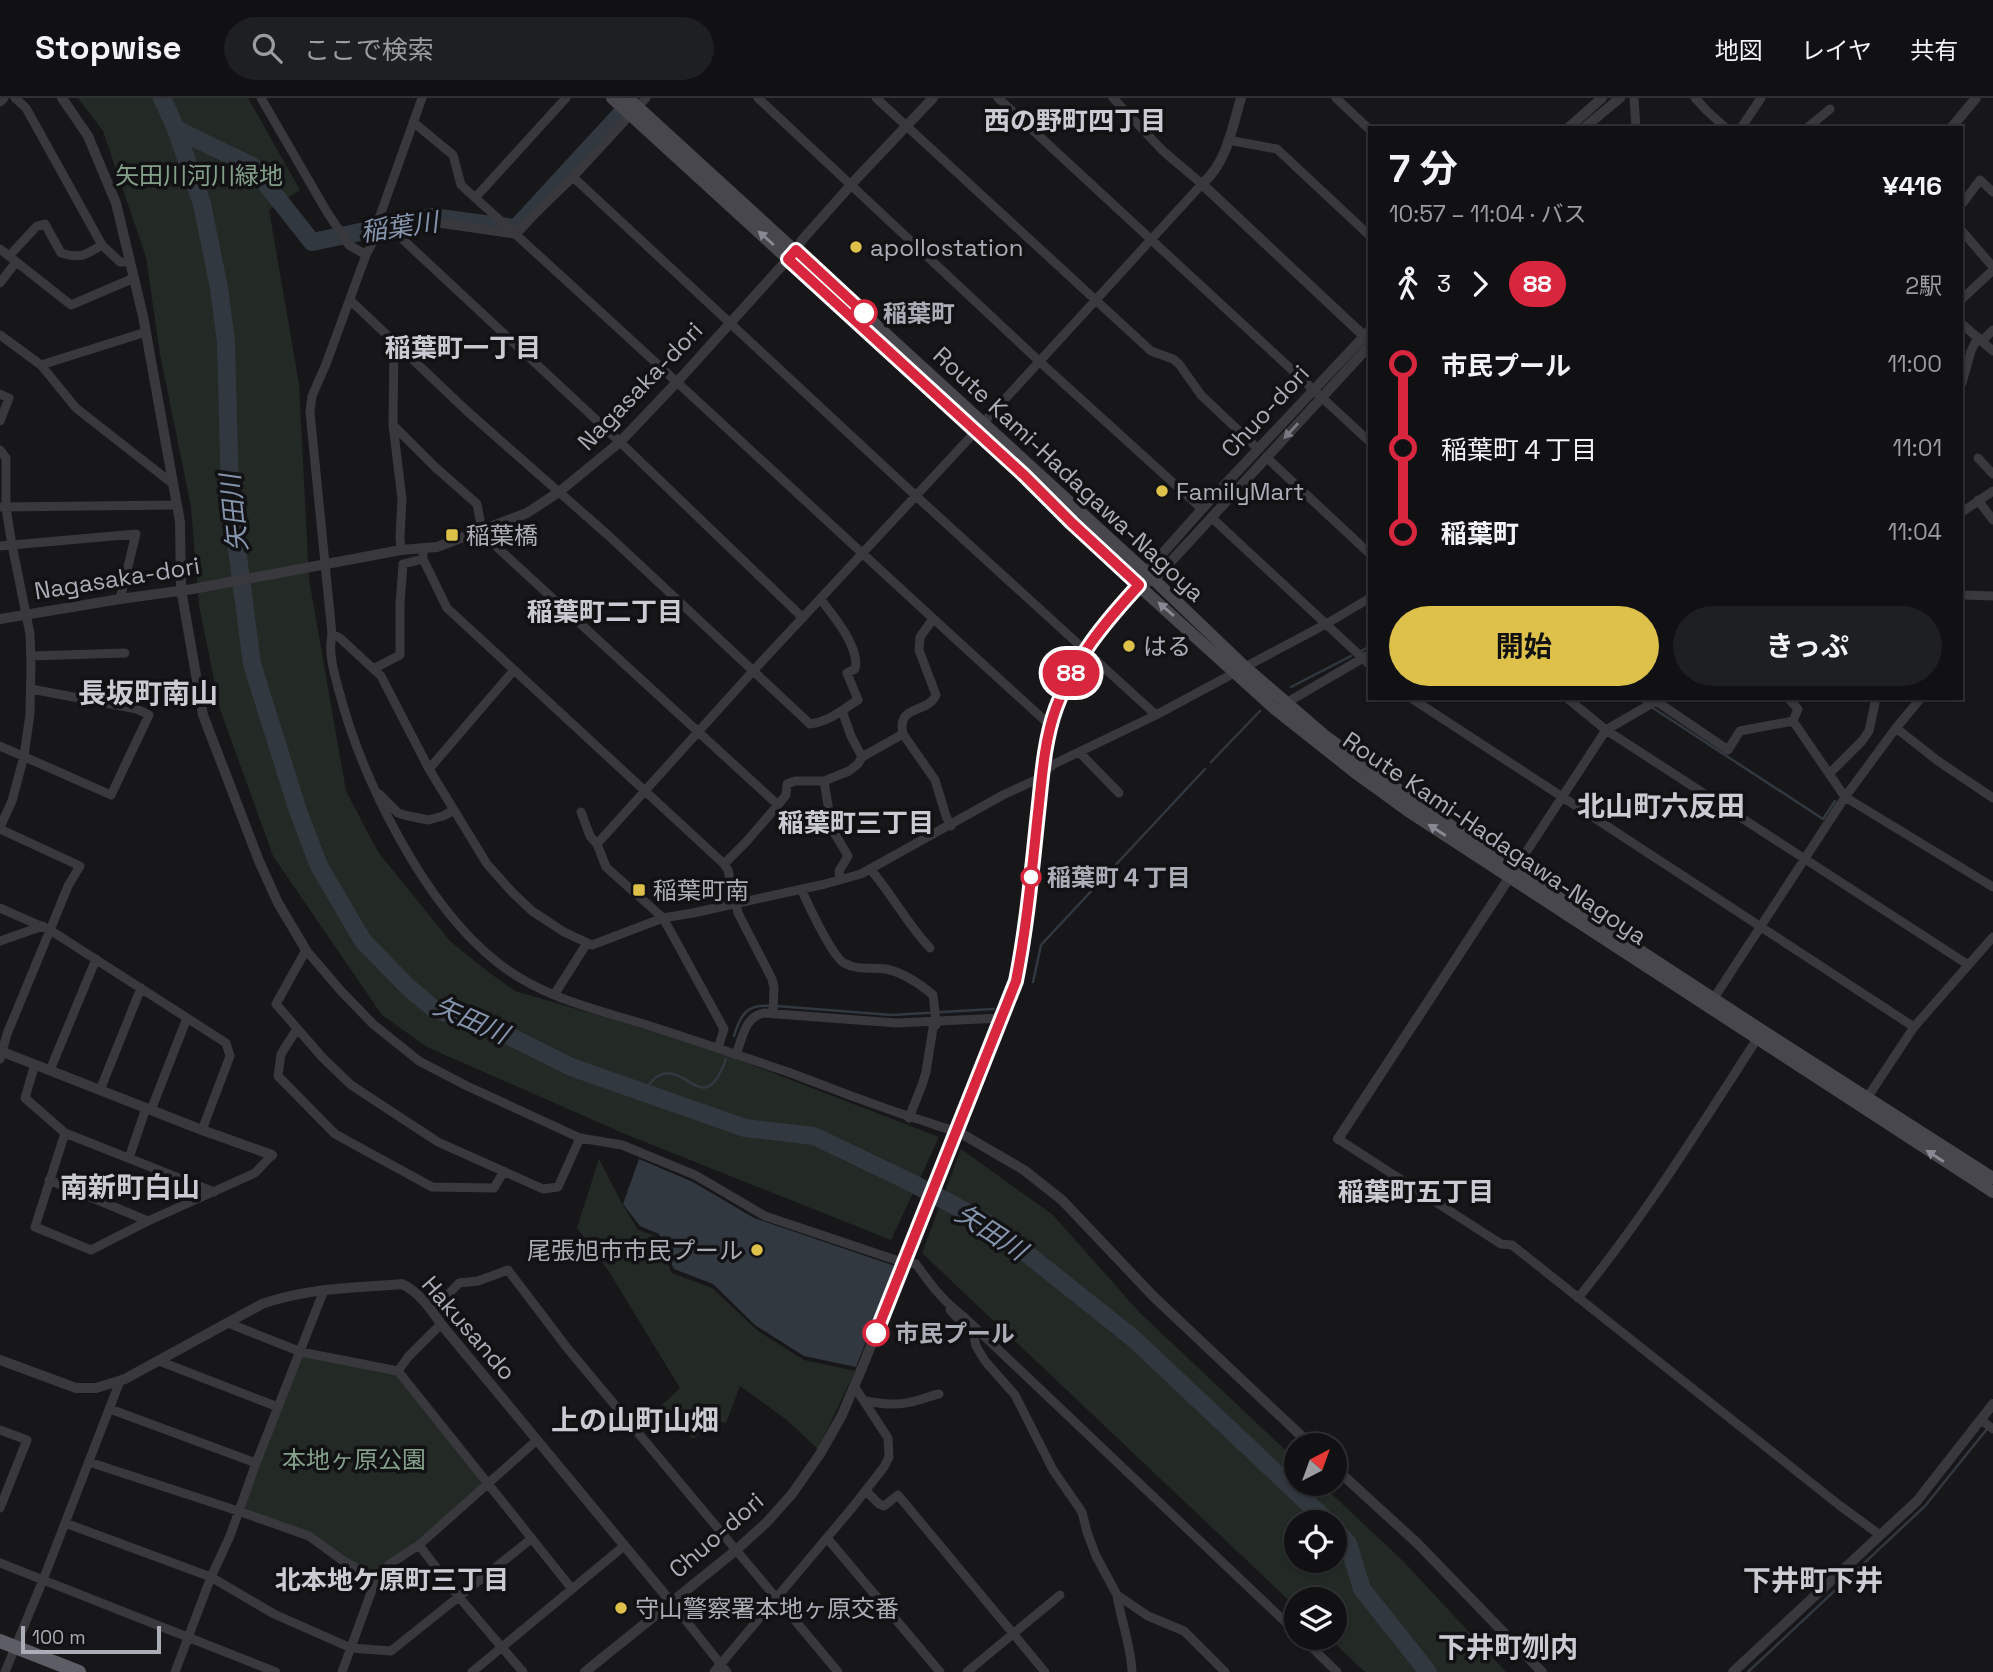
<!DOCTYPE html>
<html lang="ja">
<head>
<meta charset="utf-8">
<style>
	:root { --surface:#111113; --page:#1e1f21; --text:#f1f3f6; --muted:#9c9da0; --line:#303133; --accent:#ddc14b }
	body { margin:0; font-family:"Space Grotesk","Noto Sans JP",sans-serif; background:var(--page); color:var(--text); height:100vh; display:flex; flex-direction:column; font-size:26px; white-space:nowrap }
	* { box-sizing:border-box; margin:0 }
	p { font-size:23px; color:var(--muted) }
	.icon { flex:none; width:38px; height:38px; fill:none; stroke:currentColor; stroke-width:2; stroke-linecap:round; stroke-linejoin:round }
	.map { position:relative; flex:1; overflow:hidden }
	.panel { position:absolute; left:1368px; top:28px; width:595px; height:574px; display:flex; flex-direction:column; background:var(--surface); border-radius:0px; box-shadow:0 2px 5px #0004,0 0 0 2px var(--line) }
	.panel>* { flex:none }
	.badge { padding:0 14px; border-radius:23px; font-size:24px; line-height:46px }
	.needle { width:46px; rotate:41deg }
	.controls { position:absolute; left:1284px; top:1335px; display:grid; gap:14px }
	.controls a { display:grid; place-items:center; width:63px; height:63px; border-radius:50%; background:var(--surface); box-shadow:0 2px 5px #0004,0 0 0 2px var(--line); font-size:35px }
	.scale { position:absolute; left:21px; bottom:18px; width:140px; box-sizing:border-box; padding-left:7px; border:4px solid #abadb7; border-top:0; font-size:19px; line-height:24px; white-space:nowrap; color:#abadb7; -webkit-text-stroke:5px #121214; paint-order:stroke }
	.map>.badge { position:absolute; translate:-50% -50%; box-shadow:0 0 0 4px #fff }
	.legs { display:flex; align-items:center; gap:10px; height:77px; padding:0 21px; font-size:23px }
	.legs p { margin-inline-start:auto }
	.head { display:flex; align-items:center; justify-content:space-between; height:119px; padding:0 21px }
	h1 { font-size:38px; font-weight:700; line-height:52px }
	.action { display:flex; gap:14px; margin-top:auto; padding:14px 21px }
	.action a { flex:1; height:80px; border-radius:42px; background:var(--accent); color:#111; font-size:28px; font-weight:700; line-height:80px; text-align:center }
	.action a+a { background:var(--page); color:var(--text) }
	ul { padding:0 21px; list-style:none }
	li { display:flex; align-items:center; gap:24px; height:84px; font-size:26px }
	li i { display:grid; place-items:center; width:10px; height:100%; margin:0 9px; background:currentColor }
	li i::after { content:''; width:18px; height:18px; margin:-9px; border:5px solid; border-radius:50%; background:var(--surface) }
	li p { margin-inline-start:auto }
	li:first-child i { background:linear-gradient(#0000 50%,currentColor 0) }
	li:last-child i { background:linear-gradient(currentColor 50%,#0000 0) }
	header { display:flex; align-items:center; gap:42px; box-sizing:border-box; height:98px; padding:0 35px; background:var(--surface); border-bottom:2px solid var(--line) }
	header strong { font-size:33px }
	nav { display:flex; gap:38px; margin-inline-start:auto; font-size:24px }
	.search { width:490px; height:63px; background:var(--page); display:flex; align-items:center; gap:18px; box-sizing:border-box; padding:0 24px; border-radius:38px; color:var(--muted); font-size:26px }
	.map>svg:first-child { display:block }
	.green { fill:#232a25; fill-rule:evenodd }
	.water { fill:#323840 }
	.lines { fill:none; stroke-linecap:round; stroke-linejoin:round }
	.stream { stroke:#323840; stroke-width:2.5 }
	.river { stroke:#323840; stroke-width:18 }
	.minor { stroke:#38383d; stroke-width:9 }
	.tertiary { stroke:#38383d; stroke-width:10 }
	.secondary { stroke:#47474d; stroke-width:12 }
	.trunk { stroke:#5d5e65; stroke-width:14 }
	.oneway { fill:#888992 }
	.oneway2 { fill:#777880 }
	.line-1-casing { stroke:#fff; stroke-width:16 }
	.line-1 { stroke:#d7263d; stroke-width:10 }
	.poi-dot { fill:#ddc14b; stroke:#121214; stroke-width:2.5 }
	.stop-1-dot { fill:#fff; stroke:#d7263d; stroke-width:3.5 }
	.labels { text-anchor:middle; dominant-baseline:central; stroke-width:7; stroke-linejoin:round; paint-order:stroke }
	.park-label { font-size:24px; fill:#84a08a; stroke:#121214 }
	.poi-label { font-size:24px; fill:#abadb7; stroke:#121214; text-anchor:start }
	.stop-label { font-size:24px; font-weight:bold; fill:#abadb7; stroke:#121214; text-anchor:start }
	.street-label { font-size:24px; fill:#abadb7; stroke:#121214 }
	.neighbourhood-label { font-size:26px; font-weight:bold; fill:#cbccd3; stroke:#121214 }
	.water-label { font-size:26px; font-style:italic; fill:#8695ae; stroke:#121214 }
	.quarter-label { font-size:28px; font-weight:bold; fill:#cbccd3; stroke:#121214 }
</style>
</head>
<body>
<header>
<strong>Stopwise</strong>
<div class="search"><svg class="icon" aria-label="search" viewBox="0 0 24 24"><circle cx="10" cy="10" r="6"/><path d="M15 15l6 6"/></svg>ここで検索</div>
<nav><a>地図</a><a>レイヤ</a><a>共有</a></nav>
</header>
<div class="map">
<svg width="1993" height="1574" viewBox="0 0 1993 1574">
	<rect width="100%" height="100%" fill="#171719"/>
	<path class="green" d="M78,0H248L300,92L269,112L299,286L309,481L346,693L378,754L450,843L487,873L515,893L706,949L939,1039L891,1142L625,1036L427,949L382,917L273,758L220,611L199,507L191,409L160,256L146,159L103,33Z
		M961,1051L1053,1117L1140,1215L1297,1363V1386H1321L1404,1464L1506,1574H1365L1329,1540H1335V1502H1297V1510L922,1155ZM1297,1424H1335V1463H1297Z
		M599,1061L620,1102L638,1132L656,1138L672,1175L712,1190L758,1233L804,1262L855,1273L818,1351L787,1322L740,1288L726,1325L713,1323L693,1341L662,1307L680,1290L608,1172L577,1130Z
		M301,1254L398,1273L488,1386L376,1481L309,1438L238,1413Z"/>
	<path class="water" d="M639,1061L693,1084L754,1120L895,1168L856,1269L804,1258L755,1227L713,1186L674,1171L659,1136L640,1128L623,1106Z"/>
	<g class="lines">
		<path class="stream" d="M1361,553L1370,548
			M1291,589L1351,558
			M1638,600L1644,604
			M1653,610L1823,721L1835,703
			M1211,664L1260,613
			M1033,884L1041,847L1205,671
			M776,908L892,917L994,911
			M734,938C740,918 746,906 770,908
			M643,995C647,989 652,981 658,978C686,962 704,1023 726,961
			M1748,1574L1925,1408L1987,1331"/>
		<path class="river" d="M162,0L176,31L202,106L219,190L226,244L230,397L252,566L298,713L319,768L363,843L408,889L434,911L497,932L571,969L745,1030L814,1038L910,1084L991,1127L1134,1241L1328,1424
			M176,31L252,68L312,144L432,119L516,130L619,18
			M1335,1432L1348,1445L1362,1491L1428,1574"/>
		<path class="minor" d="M15,0L26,10L102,147L120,164H130
			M261,0L327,114L349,147L366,157
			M422,0L377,126L373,139L374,142L366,157L326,266L312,298L310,314L332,536C328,556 334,574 339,593C362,681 424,807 497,864C540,899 595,911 647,927C694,942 741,958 788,974C834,991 880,1010 927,1024C937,1028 947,1031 957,1033
			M758,0L1040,264L1202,411
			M876,0L1151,253L1173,261L1179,266L1201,297L1258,351
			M998,0L1370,344
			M1336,0L1370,32
			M1634,0L1636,30
			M1695,0L1707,13L1726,30
			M0,4L4,0
			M413,24L453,57L461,87C659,265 853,449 1051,628
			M1741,30L1761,0
			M1807,30L1830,11
			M1228,42L1277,51L1370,138
			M573,79L916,398L1156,617
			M475,100L566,0
			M1962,106L1980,82L1993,94
			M1962,133L1993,169
			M514,136L573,79L646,0
			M398,137L620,344L803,520
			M374,142L439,125L514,136
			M0,151L71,207L134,180
			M9,158L37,128L45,126L61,155C80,161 86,157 102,147
			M0,185L16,164
			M1962,201L1993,172
			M350,202L468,314L609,438L810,626C831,623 841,612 858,602L847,575L855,571C861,551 833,517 821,502
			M1962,226L1993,253
			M0,237L41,267L76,310L173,386
			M1982,243L1993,232
			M394,245L393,327L402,401L400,439L401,452
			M41,267L146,234
			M1962,285L1971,253L1978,239
			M0,296L9,300L0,323
			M983,325L1202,86L1163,53L1113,0
			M393,327L435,369L477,406L482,433L487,440L778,707
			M0,352L6,360V410L12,447L30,536L31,566L30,616L24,658L12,703L0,729
			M1266,359L1370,456
			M1978,360L1993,376
			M1978,402L1993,422
			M0,409L177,407
			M1962,414L1993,393
			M1211,419L1370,567
			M0,448L136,436L120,501
			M423,450V461L447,510L724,766L728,772L738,815L772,881L774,890L773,916
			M1962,497L1993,498
			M933,521L920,539L919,552L936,597C928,616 896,606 903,636L935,682L946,718L951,728
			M332,536L340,540L381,578L429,671L487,766L512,794L532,813L564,834L592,847L663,820L693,815L825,786L861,776L1003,697L1042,679
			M31,558L125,555
			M1245,569L1326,526L1370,500
			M375,570L400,557V506L403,466L423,461
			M1411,600L1914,929
			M1567,600L1606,632L1967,866
			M1788,600L1798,611L1793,623L1845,699L1993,789
			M1656,603L1728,652L1740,633L1793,623
			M1286,605L1370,556
			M842,613L851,638L862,659
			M1896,630L1938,663L1993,700
			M0,648L111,697L149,617L137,611L31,591
			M1080,655L1119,695
			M429,671L514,572
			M1043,674L1054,666L1156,617L1236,574
			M1829,676L1862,643L1869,633L1876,600
			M824,683L832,731L848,758L839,773L840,782
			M379,696L398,715L404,717L428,722L443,718L454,712
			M581,714L590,738L597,746L606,769L663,820L672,836L724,931L718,950
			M0,731L80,768L68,788L55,820L7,936L0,961
			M597,746L753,573L976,333
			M724,766L746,744L778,707L786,697L787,686L795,683H824L849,673L858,666L862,659L903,636
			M870,771C892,796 907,826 930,850
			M1515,771L1606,632L1661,600
			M801,791C808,806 831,857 844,865C858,873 872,869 886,871C904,875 919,885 933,897L936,923
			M0,810L50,832L226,945L230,958L202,1032
			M0,843L43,828
			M554,897L587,845
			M1714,900L1845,699L1896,630L1921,600
			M297,931L281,956L278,978L335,1036L432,1089L494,1090L504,1073
			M736,957C742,941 745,918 764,915L897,925L1001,920
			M35,966L25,1000L65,1035L35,1129L91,1152L148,1123L255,1075L272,1057
			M50,972L96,861
			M100,992L141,890
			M1865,1003L1914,929L1993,839
			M151,1012L187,920
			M909,1020L922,987L926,974L933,930L938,924
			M65,1035L214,1094
			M580,1040L558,1089L543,1091L438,1044L351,987L322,959L276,906L306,852L341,893L373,926L419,963L467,988L580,1040L622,1047L695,1077L765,1118L902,1164L916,1166C931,1187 942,1202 963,1218L1297,1535
			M1338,1041L1501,1146L1512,1147L1839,1407L1880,1437
			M129,1060L146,1010
			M49,1082L148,1123
			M1578,1200C1645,1118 1700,1029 1757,941
			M431,1211L443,1202L459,1185L478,1183L508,1172L568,1251L838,1574
			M950,1212L974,1238L976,1248L985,1263L1015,1297L1053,1372L1082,1414L1087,1434L1096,1458L1117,1497L1148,1518L1184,1533L1225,1574
			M228,1225L301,1254L398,1273L572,1491
			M159,1263L278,1309
			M398,1273L408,1259L441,1226
			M866,1303C881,1306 896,1308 911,1304C921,1302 929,1298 939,1296
			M110,1311L256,1365
			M1981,1322L1993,1331
			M0,1332L27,1342L0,1410
			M89,1364L238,1413L309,1438L342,1462L376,1481
			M866,1393L879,1406L884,1408L898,1397L1045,1574
			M65,1425L211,1479L274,1516L351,1550L391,1553L531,1441
			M827,1440L940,1574
			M419,1447L458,1498L523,1574
			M0,1465L276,1574
			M1117,1497C1121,1523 1131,1547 1132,1574
			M671,1504L727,1574
			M1302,1540L1337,1574
			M5,1574L43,1482L120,1283
			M175,1574L211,1479L230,1438L256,1365L324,1192
			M342,1574L376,1481L390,1466L419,1447L537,1342
			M472,1574L624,1448
			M714,1574L852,1410L884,1369L889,1359L888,1340L854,1288
			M967,1574L1060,1497"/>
		<path class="tertiary" d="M62,0L88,38L116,105L143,218L180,424L181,491L203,617L259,763L278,805L306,852
			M1241,0C1232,30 1227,65 1202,86L1365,239
			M1568,30L1602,0
			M1584,30L1620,0
			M1951,30L1976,0
			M1148,484L1154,482L1370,247
			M0,521L120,501L193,491L401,452L437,449L527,415L559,394L620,344L678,283L796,152L802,142L858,79L933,0
			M0,953L202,1032L272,1057
			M957,1033L1024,1072L1062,1102L1153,1198L1312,1348
			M1338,1041L1513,774
			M0,1262L76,1290H96L125,1281L262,1206C307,1190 354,1190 402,1186C419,1194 431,1211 441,1226L671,1504
			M1335,1370L1417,1445L1542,1574
			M585,1574L735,1453L766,1425L792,1396L820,1356L842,1317L864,1265L1016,883L1024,841L1042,679L1051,628L1056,608L1073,572L1100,531L1138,487L1146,474L1202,411L1370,232
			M1733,1574L1917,1403L1993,1306"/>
		<path class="secondary" d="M612,0L1024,377L1043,398L1138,487L1275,611L1357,676L1408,713L1993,1094
			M628,0L1146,474L1245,569L1324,637L1410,700L1515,771L1763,933L1993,1080"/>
		<path class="trunk" d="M0,1543L79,1574"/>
	</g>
	<defs><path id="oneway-solid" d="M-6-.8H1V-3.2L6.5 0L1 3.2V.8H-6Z" transform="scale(1.75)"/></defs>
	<g class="oneway">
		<use href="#oneway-solid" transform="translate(766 140) rotate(-138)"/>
		<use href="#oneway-solid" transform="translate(1166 511) rotate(-139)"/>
		<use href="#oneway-solid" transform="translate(1437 732) rotate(-147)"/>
		<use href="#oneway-solid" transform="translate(1935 1058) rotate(-147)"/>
	</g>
	<use class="oneway2" href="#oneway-solid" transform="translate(1291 333) rotate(133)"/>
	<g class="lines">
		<defs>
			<path id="line-1" d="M864,215L796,152L788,161L1024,377L1072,425L1139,487C1105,524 1073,562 1056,610C1044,643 1042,680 1038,715C1032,771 1027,828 1016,883L876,1235"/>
		</defs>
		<use href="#line-1" class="line-1-casing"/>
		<use href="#line-1" class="line-1"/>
	</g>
	<g class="poi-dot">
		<circle cx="856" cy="149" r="7"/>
		<circle cx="1162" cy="393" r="7"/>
		<rect x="445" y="430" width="14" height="14" rx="3.5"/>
		<circle cx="1129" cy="548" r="7"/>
		<rect x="632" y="785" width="14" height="14" rx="3.5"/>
		<circle cx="757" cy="1152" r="7"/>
		<circle cx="621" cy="1510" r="7"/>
	</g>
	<g class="stop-1-dot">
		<circle cx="864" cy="215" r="12"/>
		<circle cx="1031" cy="779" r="9"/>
		<circle cx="876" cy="1235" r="12"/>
	</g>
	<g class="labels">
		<g class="park-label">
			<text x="199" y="77">矢田川河川緑地</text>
			<text x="354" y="1361">本地ヶ原公園</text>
		</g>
		<g class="poi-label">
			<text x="870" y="149">apollostation</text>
			<text x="1176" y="393">FamilyMart</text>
			<text x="466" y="437">稲葉橋</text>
			<text x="1143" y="548">はる</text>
			<text x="653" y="792">稲葉町南</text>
			<text x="743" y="1152" text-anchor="end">尾張旭市市民プール</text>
			<text x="635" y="1510">守山警察署本地ヶ原交番</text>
		</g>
		<g class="stop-label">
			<text x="883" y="215">稲葉町</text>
			<text x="1047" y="779">稲葉町４丁目</text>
			<text x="895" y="1235">市民プール</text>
		</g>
		<g class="street-label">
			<text transform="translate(640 288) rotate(-46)">Nagasaka-dori</text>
			<text transform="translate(1265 313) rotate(-47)">Chuo-dori</text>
			<text transform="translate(1069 376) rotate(43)">Route Kami-Hadagawa-Nagoya</text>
			<text transform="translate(117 480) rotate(-9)">Nagasaka-dori</text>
			<text transform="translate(1495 740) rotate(34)">Route Kami-Hadagawa-Nagoya</text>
			<text transform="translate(469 1230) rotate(49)">Hakusando</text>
			<text transform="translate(716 1437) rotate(-41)">Chuo-dori</text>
		</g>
		<g class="neighbourhood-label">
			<text x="1075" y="23">西の野町四丁目</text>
			<text x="463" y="250">稲葉町一丁目</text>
			<text x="605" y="514">稲葉町二丁目</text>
			<text x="856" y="725">稲葉町三丁目</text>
			<text x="1416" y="1094">稲葉町五丁目</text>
			<text x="392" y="1482">北本地ケ原町三丁目</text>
		</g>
		<g class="water-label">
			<text transform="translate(399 129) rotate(-8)">稲葉川</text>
			<text transform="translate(234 415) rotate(-96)">矢田川</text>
			<text transform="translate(471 922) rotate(24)">矢田川</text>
			<text transform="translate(991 1134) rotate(33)">矢田川</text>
		</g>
		<g class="quarter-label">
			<text x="148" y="595">長坂町南山</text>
			<text x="1661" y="708">北山町六反田</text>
			<text x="130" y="1089">南新町白山</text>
			<text x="635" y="1322">上の山町山畑</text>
			<text x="1813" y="1482">下井町下井</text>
			<text x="1508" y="1549">下井町刎内</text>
		</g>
	</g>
</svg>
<div class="controls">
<a><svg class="needle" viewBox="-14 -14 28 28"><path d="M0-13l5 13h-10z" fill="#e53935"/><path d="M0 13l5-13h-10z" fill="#9c9da0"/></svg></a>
<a><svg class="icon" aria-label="locate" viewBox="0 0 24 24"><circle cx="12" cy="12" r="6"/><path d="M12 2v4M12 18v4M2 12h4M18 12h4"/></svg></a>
<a><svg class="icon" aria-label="layers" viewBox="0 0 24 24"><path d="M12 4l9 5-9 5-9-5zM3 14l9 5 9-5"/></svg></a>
</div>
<div class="scale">100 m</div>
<b class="badge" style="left:1071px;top:575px;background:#d7263d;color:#fff">88</b>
<section class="panel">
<div class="head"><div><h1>7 分</h1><p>10:57 – 11:04 · バス</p></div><b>¥416</b></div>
<div class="legs"><svg class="icon" aria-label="walk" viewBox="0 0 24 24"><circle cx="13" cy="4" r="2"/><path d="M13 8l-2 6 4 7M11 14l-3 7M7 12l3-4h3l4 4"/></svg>3<svg class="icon" aria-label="forward" viewBox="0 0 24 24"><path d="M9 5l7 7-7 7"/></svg><b class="badge" style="background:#d7263d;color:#fff">88</b><p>2駅</p></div>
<ul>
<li><i style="color:#d7263d"></i><b>市民プール</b><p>11:00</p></li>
<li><i style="color:#d7263d"></i><span>稲葉町４丁目</span><p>11:01</p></li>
<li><i style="color:#d7263d"></i><b>稲葉町</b><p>11:04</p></li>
</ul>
<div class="action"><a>開始</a><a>きっぷ</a></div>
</section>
</div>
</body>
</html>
